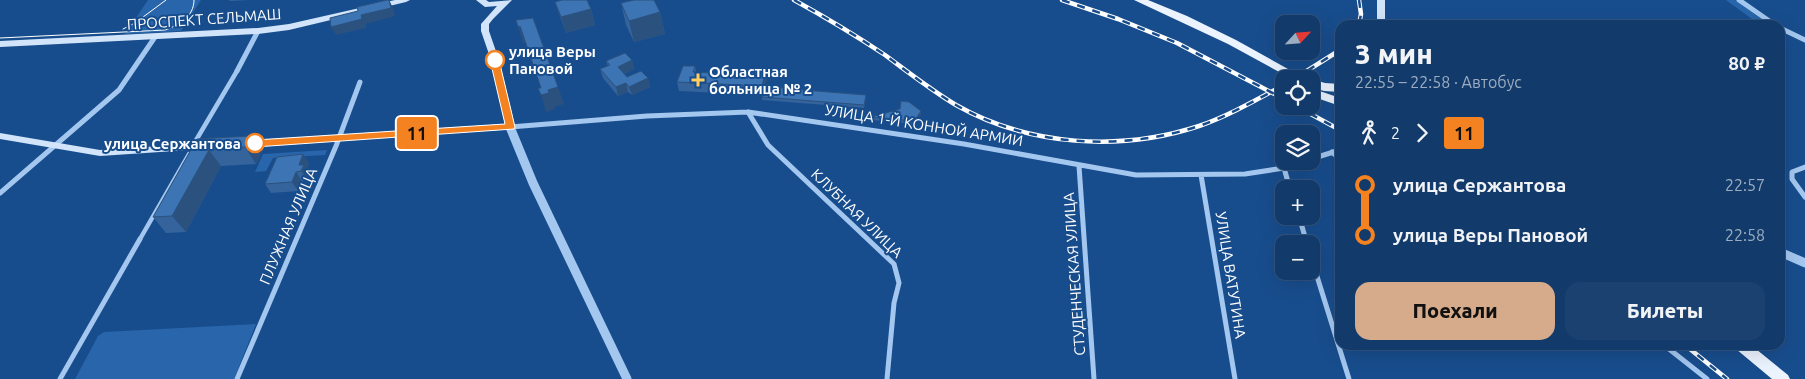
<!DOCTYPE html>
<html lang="ru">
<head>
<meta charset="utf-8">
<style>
	:root { --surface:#123a6a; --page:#1b4170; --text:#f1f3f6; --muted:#9cadc1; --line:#31547e; --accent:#d6ab8b }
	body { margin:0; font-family:Ubuntu,sans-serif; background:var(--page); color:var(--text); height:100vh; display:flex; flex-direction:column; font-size:19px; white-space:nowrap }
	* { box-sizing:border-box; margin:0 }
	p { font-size:16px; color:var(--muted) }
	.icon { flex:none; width:28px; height:28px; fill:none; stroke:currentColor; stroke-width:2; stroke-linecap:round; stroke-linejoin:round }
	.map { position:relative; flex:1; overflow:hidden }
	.side { position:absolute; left:1335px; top:20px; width:450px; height:330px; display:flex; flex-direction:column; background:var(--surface); border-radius:15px; box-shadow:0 5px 20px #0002,0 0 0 1px var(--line) }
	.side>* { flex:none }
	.badge { padding:0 10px; border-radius:4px; font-size:18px; line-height:32px }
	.needle { width:32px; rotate:64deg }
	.controls { position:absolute; left:1275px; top:15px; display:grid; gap:10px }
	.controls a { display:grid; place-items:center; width:45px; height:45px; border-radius:10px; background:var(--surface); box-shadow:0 5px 20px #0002,0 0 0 1px var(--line); font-size:25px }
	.map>.badge { position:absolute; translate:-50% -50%; box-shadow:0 0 0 2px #fff }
	.legs { display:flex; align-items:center; gap:8px; height:55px; padding:0 20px; font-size:16px }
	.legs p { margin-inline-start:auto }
	.headline { display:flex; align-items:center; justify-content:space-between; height:85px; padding:0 20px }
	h1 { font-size:28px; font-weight:800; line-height:38px }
	.button { display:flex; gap:10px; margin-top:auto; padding:10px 20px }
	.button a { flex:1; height:58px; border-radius:15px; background:var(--accent); color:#111; font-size:20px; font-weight:800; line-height:58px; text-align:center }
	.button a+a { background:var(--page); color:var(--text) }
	ul { padding:0 20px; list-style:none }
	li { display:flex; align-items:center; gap:18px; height:50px; font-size:19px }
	li i { display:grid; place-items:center; width:8px; height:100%; margin:0 6px; background:currentColor }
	li i::after { content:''; width:12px; height:12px; margin:-6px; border:4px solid; border-radius:50%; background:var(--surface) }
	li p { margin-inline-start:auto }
	li:first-child i { background:linear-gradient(#0000 50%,currentColor 0) }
	li:last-child i { background:linear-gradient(currentColor 50%,#0000 0) }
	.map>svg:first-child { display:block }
	.green { fill:#2865aa }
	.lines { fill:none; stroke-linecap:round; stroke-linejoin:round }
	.pedestrian { stroke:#a4c7ef; stroke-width:4.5 }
	.minor { stroke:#a4c7ef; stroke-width:5 }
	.tertiary { stroke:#a4c7ef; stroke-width:9 }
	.secondary { fill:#d1e4fa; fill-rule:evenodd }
	.primary { fill:#ebf3ff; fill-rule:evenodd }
	.tram { stroke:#fff; stroke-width:1 }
	.rail-casing { stroke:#fff; stroke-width:4.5 }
	.rail { stroke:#184d8d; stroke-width:2.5; stroke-dasharray:8; stroke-linecap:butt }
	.wall { fill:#34649b }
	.shaded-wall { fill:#2b517e }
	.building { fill:#3d74b4; stroke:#2b517e }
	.line-1 { fill:#f58220; stroke:#fff }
	.stop-1-dot { fill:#fff; stroke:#f58220; stroke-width:2.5 }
	.poi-dot { fill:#ffcf61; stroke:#184d8d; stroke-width:2 }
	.labels { text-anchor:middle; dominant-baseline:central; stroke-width:4; stroke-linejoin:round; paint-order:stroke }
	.street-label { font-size:15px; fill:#fff; stroke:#184d8d }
	.stop-label { font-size:15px; font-weight:bold; fill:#fff; stroke:#184d8d; text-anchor:start }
	.poi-label { font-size:15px; font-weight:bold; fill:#fff; stroke:#184d8d; text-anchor:start }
</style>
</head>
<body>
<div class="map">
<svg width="1805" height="379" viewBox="0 0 1805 379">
	<rect width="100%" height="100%" fill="#184d8d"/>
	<path class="green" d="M148,0H201L181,31L125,34Z
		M1726,0H1735L1770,25H1760Z
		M327,150L325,155L273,158L266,171L255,172L263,154Z
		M256,324L234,379H75L98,336L104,332Z"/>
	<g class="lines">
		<path class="pedestrian" d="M195,142L237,71
			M140,239L189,154"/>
		<path class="minor" d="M1739,0L1775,25
			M1780,28L1805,40
			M237,71L258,31
			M748,112L768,145L894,264L899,283L894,303L887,379
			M510,127L647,116L748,112L964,144L1136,175L1245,174L1284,168L1305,161
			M1332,152L1340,159
			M1311,159L1340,150
			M1079,166L1094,379
			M1805,167L1792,172V179L1805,197
			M1284,168L1290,189
			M1201,175L1235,379
			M0,193L119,90L155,37
			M1299,216L1307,244
			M1311,257L1349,379
			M1664,345L1707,379
			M60,379L140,239
			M237,379L336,146L360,82"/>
		<path class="tertiary" d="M510,127L533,183L627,379
			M1780,252L1805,263"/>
		<path class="secondary" d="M395,0H410L406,2L289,30L258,34L0,47V41L258,28L289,24Z
			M476,0H486L489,2L512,0L493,19L489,24V31L499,60L515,127L513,129L241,146L239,144L244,141L505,124L491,60L481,31V24L497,6L485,7Z
			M1377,0H1385V25H1377Z
			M0,133L100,150L205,143L210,146L205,149L100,156L0,139Z"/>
		<path class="primary" d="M1134,0H1148L1187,16L1236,40L1306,79H1292L1228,44Z
			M1311,79L1325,83L1340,84V92L1324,91L1311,87Z
			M1311,88L1340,98V106L1311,96Z
			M1734,345H1751L1788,375L1790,379H1772L1736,349Z"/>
		<path class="tram" d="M123,29L135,23L166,0
			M0,38L165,30C179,25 194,17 194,0"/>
		<defs>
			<path id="rail" d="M794,0C825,17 855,35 885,55C908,72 931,90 956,105C1028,146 1120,152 1199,126C1228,116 1256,100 1284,85
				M1062,0L1118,19L1177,43L1284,99
				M1359,0L1361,14L1359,25
				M1294,79L1340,50
				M1296,106L1340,130
				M1685,345L1727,379"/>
		</defs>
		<use href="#rail" class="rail-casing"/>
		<use href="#rail" class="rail"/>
	</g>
	<path class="wall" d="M229,0H249L230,1Z
		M555,2L591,9L595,25L566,33Z
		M621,3L660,12L665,34L634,42L626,25Z
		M632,60L634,69L624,74L627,77L648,78L650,87L632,95L628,92L618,96L603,78L600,69L608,66L606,61Z
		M695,66L696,72L751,75L766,70L767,79L764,89H792L866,95V98L864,108L762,100V95L679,91L677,82Z
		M921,111V114L914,124L871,120V117Z
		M251,136L262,152L256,164L221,166L186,232L166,233L153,217L197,139Z
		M309,163L307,169L310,174L307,180L302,181L298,191L271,193L265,184Z"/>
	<path class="shaded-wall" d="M389,0L393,8L395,16L366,24V28L336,35L331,27L361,15Z
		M591,9L595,25L566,33L561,17Z
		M660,12L665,34L634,42L629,21Z
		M520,26L526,42L523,43L518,27Z
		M632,60L634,69L620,76L618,67Z
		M766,70L767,79L763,95L762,86Z
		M648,78L650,87L632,95L629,87Z
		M626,83L628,92L618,96L616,87Z
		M558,87L564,104L554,107L555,109L546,112L541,95L548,90Z
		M921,111V114L914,124V121Z
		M251,136L262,152L256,164L245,147Z
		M209,150L221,166L186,232L172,216Z
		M303,154L309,163L307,169L310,174L307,180L301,171L299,165Z
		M296,172L302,181L298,191L292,182Z"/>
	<path class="building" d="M387,0H389L391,8L361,15L362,19L331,27L330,18L358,11L357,7Z
		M562,0H587L591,9L561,17L555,2Z
		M634,0H654L660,12L629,21L621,3Z
		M533,18L558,87L548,90L549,93L541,95L538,88H541L520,26L518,27L516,20Z
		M625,53L632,60L618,67L627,77L641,71L648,78L629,87L626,83L616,87L600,69L610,65L606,61Z
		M683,66H695L693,72L751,75L753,69L766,70L762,86L677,82Z
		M784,86H792L791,89L866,95L864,105L762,97L765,87L783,88Z
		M901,101L909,102L921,111L914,121L871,117L900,109Z
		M251,136L245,147L209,150L172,216L153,217L197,139Z
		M303,154L299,165H304L301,171L296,172L292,182L265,184L277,157Z"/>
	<path class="line-1" d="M492,58H498L499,60L515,127L514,129L255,147L250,143L255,140L505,124L490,60Z"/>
	<g class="stop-1-dot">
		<circle cx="495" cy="60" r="9"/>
		<circle cx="255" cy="143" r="9"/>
	</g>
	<path class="poi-dot" d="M695.5 72.5h5v5h5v5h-5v5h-5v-5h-5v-5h5z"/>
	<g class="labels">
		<g class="street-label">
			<text transform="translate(204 19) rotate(-4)">ПРОСПЕКТ СЕЛЬМАШ</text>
			<text transform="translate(924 125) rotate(9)">УЛИЦА 1-Й КОННОЙ АРМИИ</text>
			<text transform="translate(857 213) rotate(44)">КЛУБНАЯ УЛИЦА</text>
			<text transform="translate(288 226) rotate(-67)">ПЛУЖНАЯ УЛИЦА</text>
			<text transform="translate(1074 274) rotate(-94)">СТУДЕНЧЕСКАЯ УЛИЦА</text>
			<text transform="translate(1231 275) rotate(81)">УЛИЦА ВАТУТИНА</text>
		</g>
		<g class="stop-label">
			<text x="509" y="51">улица Веры<tspan x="509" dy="17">Пановой</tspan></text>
			<text x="241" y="143" text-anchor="end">улица Сержантова</text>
		</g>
		<g class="poi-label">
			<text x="709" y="71">Областная<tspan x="709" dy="17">больница № 2</tspan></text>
		</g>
	</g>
</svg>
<div class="controls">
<a><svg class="needle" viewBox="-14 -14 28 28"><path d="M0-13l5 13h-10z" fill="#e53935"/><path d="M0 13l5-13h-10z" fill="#9cadc1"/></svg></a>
<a><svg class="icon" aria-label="locate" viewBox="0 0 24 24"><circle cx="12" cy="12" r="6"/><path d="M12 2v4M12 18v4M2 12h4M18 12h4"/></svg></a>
<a><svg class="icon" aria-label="layers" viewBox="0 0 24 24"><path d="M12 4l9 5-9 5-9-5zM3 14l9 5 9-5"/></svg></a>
<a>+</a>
<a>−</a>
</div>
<b class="badge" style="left:417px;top:133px;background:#f58220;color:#111">11</b>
<section class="side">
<div class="headline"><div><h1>3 мин</h1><p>22:55 – 22:58 · Автобус</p></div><b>80 ₽</b></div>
<div class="legs"><svg class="icon" aria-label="walk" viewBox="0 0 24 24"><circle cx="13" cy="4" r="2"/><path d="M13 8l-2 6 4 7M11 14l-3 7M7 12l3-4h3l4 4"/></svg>2<svg class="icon" aria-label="forward" viewBox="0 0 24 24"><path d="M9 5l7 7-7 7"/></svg><b class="badge" style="background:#f58220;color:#111">11</b></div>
<ul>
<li><i style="color:#f58220"></i><b>улица Сержантова</b><p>22:57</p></li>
<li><i style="color:#f58220"></i><b>улица Веры Пановой</b><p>22:58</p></li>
</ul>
<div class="button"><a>Поехали</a><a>Билеты</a></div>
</section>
</div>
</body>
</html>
